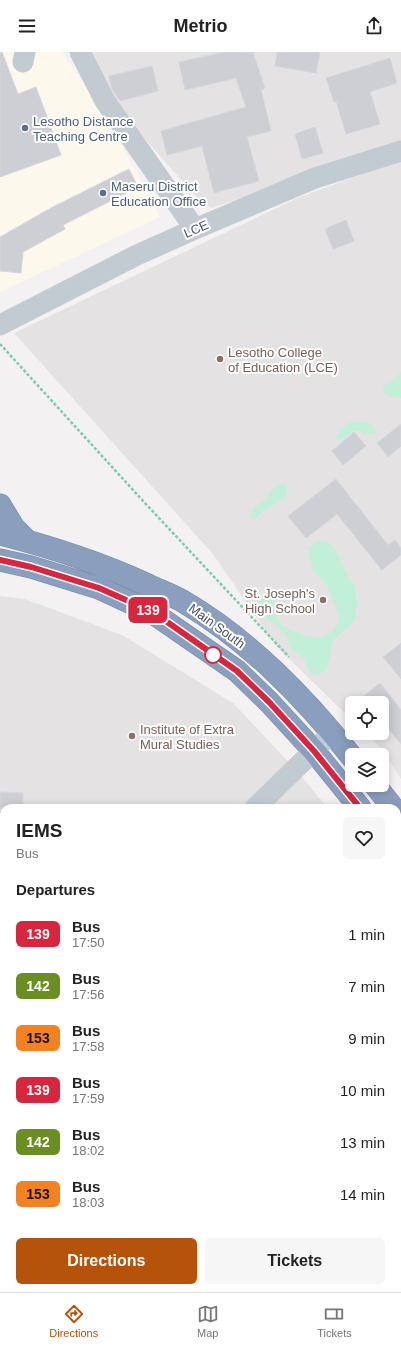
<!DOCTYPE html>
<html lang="en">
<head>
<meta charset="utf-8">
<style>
	:root { --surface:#fff; --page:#f6f6f6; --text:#222; --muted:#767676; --line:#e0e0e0; --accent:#b45309 }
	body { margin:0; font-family:Arial,sans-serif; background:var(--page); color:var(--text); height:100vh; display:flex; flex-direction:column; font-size:15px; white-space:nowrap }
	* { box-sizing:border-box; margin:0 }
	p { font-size:13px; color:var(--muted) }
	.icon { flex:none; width:22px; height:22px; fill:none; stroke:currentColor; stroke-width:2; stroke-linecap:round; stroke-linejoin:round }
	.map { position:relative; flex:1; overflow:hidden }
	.side { position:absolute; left:0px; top:752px; width:401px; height:488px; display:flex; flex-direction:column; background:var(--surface); border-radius:12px 12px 0 0; box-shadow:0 2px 10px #0003 }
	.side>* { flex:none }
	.badge { padding:0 8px; border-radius:6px; font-size:14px; line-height:26px }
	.fabs { position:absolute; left:345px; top:644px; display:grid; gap:8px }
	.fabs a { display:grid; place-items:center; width:44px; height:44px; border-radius:6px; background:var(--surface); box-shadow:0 2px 10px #0003; font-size:20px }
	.map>.badge { position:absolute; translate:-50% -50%; box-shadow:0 0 0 2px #fff }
	h2 { padding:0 16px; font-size:15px; line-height:36px }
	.round { display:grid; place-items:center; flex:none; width:42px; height:42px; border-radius:6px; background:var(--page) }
	.head { display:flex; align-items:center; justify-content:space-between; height:68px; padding:0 16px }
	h1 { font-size:19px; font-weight:700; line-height:30px }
	.button { display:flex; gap:8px; margin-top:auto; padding:8px 16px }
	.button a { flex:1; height:46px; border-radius:6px; background:var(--accent); color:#fff; font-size:16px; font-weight:700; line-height:46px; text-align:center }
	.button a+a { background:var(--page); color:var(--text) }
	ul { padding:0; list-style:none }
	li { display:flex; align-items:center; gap:12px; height:52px; padding:0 16px }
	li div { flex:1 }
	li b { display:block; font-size:15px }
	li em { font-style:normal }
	li .badge { min-width:44px; font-weight:700; text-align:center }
	header { display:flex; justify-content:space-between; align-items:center; height:52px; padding:0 16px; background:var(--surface); font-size:18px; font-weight:700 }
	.dock { display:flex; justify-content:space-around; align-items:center; height:56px; border-top:1px solid var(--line); background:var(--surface); font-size:11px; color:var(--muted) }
	.dock a { display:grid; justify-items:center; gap:2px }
	.dock .selected { color:var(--accent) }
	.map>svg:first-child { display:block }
	.commercial { fill:#fcf9ec }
	.education { fill:#e4e2e3 }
	.green { fill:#c1efd7 }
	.building { fill:#cecfd5; stroke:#d5d6dc }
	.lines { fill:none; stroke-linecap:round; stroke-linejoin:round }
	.highway-casing { stroke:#7589aa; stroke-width:23 }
	.path { stroke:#79cdab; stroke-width:2.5; stroke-dasharray:3 2; stroke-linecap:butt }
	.minor { stroke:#c2cad2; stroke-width:21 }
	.highway { stroke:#8a9ebe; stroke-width:22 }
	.line-casing { stroke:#fff; stroke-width:9 }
	.line { stroke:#d7263d; stroke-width:6 }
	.service-dot { fill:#5c6f8a; stroke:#fff; stroke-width:1.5 }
	.education-dot { fill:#8d6e63; stroke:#fff; stroke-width:1.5 }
	.stop-dot { fill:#fff; stroke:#d7263d; stroke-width:2 }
	.labels { text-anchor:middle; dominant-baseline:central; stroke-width:4; stroke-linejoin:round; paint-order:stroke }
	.service-label { font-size:13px; fill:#4e5e75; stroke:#fff; text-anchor:start }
	.street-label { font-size:13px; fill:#49525e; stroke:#fff }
	.education-label { font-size:13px; fill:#785e54; stroke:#fff; text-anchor:start }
</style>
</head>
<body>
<header><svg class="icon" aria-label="menu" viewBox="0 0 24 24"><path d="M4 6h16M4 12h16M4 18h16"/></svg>Metrio<svg class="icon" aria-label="share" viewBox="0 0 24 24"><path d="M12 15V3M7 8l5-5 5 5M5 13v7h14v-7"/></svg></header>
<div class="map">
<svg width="401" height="1240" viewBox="0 0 401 1240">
	<rect width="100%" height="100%" fill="#f3f1f1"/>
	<path class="commercial" d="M0,0H62L110,70L160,165L0,240Z"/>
	<path class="education" d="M92,0H401V94L211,156L199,148L111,49Z
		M401,108V727L381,696L365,681H382V651H352V668L276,594L213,502L14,281L300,145Z
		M0,544L25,547L122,583L233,651L296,718L328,756H4V881L0,877Z
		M397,851L401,857V1240H383L378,1236H397Z
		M4,959V996L0,993V964Z"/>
	<path class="green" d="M401,320V346L389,345L383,338L384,333L390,331Z
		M354,370H365L374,374L376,382H366L355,378L340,389L336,386C340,378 345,371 354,370Z
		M282,431L286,432L287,439C285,450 271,453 263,459C259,462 258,465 254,468L249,465L255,454L265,448L276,434Z
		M317,489H326L335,497L347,524L354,533L357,549L355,568L333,589L326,618L316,623L309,619L304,607L290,596L286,582L262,563L258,556L260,547L266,540L273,544C275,551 273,557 275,563C281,579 304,583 319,586L333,579L338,572L339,565L327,533L313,519L308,496Z
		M397,1188L401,1196V1227L398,1229Z"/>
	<path class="building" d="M0,0H2L18,42L36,35L61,103L0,125Z
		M225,0H253L265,36L261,38L271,79L247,85L259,129L214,141L202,94L167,103L161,79L246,55L236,26L185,38L179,10Z
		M277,0H320L316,21L275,14Z
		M390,6L397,31L370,40L380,72L346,82L336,49L334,50L326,26Z
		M152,14L158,39L120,49L112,37L109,24Z
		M315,75L323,101L302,107L295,82Z
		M129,117L138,135L63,173L65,177L23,200L21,221L0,219V185L51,156Z
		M346,168L354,189L333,197L325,177Z
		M401,372V394L388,405L377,391Z
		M354,380L366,394L343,413L332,399Z
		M336,427L388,493L395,488L401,496V503L382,518L337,462L306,486L288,464Z
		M401,591V627L383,605Z
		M380,631L401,658V692L382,669V651H355Z
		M0,740L23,741V756H0Z"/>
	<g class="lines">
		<defs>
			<path id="highway" d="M0,453L14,476L26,488
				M0,482C51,495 100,511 148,533C160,539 173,543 184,550C250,589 304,645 352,705
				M0,508L31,515L99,536L153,561L237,619L269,650L314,699L360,756
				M375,733L393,756
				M397,803L401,808"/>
		</defs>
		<use href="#highway" class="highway-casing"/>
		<path class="path" d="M0,292L144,450L289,605
			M0,1170H4"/>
		<path class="minor" d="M80,0L105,49L195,177
			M23,10L25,0
			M0,273L137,203L195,177L315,126L401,99
			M255,756L332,681
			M0,891L4,890"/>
		<use href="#highway" class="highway"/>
	</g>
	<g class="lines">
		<defs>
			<path id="line" d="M0,508L31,515L99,536L153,560L237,619L269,650L314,699L360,756"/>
		</defs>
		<use href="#line" class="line-casing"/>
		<use href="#line" class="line"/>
	</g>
	<g class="service-dot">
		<circle cx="25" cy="76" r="4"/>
		<circle cx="103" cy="141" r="4"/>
	</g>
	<g class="education-dot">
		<circle cx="220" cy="307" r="4"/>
		<circle cx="323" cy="548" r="4"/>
		<circle cx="132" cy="684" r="4"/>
	</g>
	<circle class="stop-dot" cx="213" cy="603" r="8"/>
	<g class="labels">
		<g class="service-label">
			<text x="33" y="69">Lesotho Distance<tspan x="33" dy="15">Teaching Centre</tspan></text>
			<text x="111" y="134">Maseru District<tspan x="111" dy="15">Education Office</tspan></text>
		</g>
		<g class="street-label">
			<text transform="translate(196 177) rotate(-24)">LCE</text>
			<text transform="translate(217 574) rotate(36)">Main South</text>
		</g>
		<g class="education-label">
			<text x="228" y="300">Lesotho College<tspan x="228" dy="15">of Education (LCE)</tspan></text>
			<text x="315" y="541" text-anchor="end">St. Joseph's<tspan x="315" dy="15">High School</tspan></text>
			<text x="140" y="677">Institute of Extra<tspan x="140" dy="15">Mural Studies</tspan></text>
		</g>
	</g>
</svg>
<div class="fabs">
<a><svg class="icon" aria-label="locate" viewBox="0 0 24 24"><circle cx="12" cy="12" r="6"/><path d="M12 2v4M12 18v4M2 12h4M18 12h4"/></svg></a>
<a><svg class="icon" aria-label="layers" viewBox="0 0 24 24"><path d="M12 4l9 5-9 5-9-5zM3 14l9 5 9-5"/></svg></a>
</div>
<b class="badge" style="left:148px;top:558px;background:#d7263d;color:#fff">139</b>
<section class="side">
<div class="head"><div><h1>IEMS</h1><p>Bus</p></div><a class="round"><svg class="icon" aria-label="heart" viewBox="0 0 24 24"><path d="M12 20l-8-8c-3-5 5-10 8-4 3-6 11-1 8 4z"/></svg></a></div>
<h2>Departures</h2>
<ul>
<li><span class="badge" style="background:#d7263d;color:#fff">139</span><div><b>Bus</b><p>17:50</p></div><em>1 min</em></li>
<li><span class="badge" style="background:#6b8e23;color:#fff">142</span><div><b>Bus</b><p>17:56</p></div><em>7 min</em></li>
<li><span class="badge" style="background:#f58220;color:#111">153</span><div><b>Bus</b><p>17:58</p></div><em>9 min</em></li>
<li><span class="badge" style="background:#d7263d;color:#fff">139</span><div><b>Bus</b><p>17:59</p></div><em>10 min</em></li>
<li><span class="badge" style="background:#6b8e23;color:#fff">142</span><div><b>Bus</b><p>18:02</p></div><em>13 min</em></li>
<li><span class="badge" style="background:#f58220;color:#111">153</span><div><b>Bus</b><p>18:03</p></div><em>14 min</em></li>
</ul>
<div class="button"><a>Directions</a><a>Tickets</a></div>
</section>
</div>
<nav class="dock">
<a class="selected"><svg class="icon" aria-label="directions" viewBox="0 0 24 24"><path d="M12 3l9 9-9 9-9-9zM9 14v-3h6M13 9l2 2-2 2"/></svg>Directions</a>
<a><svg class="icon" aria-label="map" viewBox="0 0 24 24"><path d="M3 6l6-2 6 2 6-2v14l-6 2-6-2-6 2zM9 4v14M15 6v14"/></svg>Map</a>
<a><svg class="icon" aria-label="tickets" viewBox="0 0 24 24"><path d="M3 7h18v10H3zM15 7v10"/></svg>Tickets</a>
</nav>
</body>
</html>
